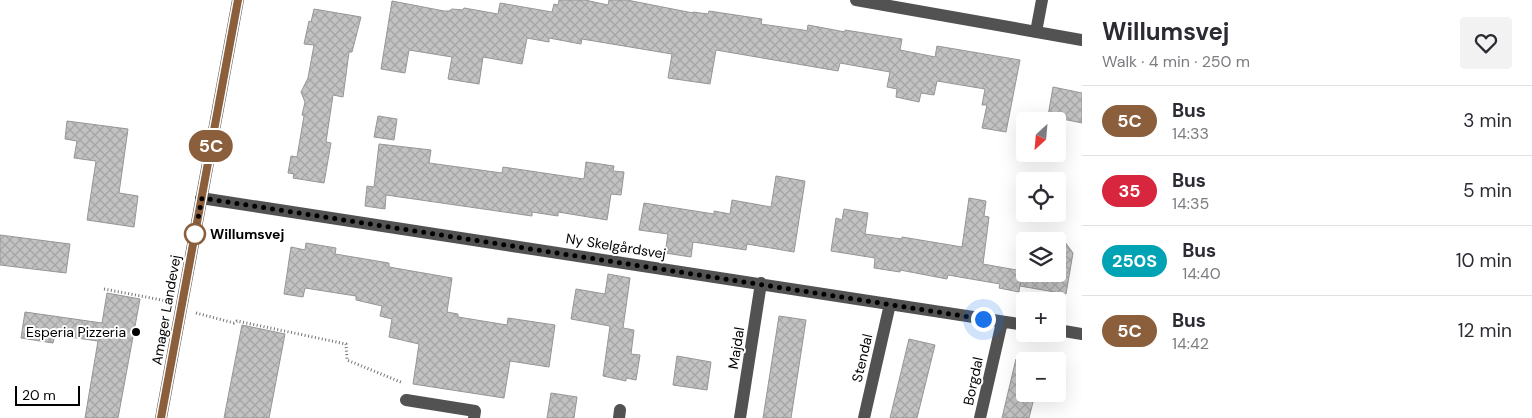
<!DOCTYPE html>
<html lang="en">
<head>
<meta charset="utf-8">
<style>
	:root { --surface:#fff; --page:#f2f2f3; --text:#2b2b33; --muted:#7c7c81; --line:#e1e1e2 }
	body { margin:0; font-family:"DM Sans",sans-serif; background:var(--page); color:var(--text); height:100vh; display:flex; flex-direction:column; font-size:19px; white-space:nowrap }
	* { box-sizing:border-box; margin:0 }
	p { font-size:16px; color:var(--muted) }
	.icon { flex:none; width:28px; height:28px; fill:none; stroke:currentColor; stroke-width:2; stroke-linecap:round; stroke-linejoin:round }
	.map { position:relative; flex:1; overflow:hidden }
	.details { display:flex; flex-direction:column; background:var(--surface); width:450px }
	.details>* { flex:none }
	.badge { padding:0 10px; border-radius:16px; font-size:18px; line-height:32px }
	.needle { width:32px; rotate:206deg }
	.tools { position:absolute; left:1016px; top:112px; display:grid; gap:10px }
	.tools a { display:grid; place-items:center; width:50px; height:50px; border-radius:5px; background:var(--surface); box-shadow:0 5px 20px #0002; font-size:25px }
	.scale { position:absolute; left:15px; bottom:12px; width:65px; box-sizing:border-box; padding-left:5px; border:2px solid #000; border-top:0; font-size:14px; line-height:18px; white-space:nowrap; color:#000; -webkit-text-stroke:4px #fff; paint-order:stroke }
	.you { position:absolute; width:25px; height:25px; margin:-12px; border:4px solid #fff; border-radius:50%; background:#1a73e8; box-shadow:0 0 0 8px #1a73e833 }
	.map>.badge { position:absolute; translate:-50% -50%; box-shadow:0 0 0 2px #fff }
	.round { display:grid; place-items:center; flex:none; width:52px; height:52px; border-radius:5px; background:var(--page) }
	.summary { display:flex; align-items:center; justify-content:space-between; height:85px; padding:0 20px }
	h1 { font-size:24px; font-weight:700; line-height:38px }
	ul { padding:0; list-style:none }
	li { display:flex; align-items:center; gap:15px; height:70px; padding:0 20px; border-top:1px solid var(--line) }
	li div { flex:1 }
	li b { display:block; font-size:19px }
	li em { font-style:normal }
	li .badge { min-width:55px; font-weight:700; text-align:center }
	main { display:flex; flex:1; min-height:0 }
	.map>svg:first-child { display:block }
	.building { fill:url(#building-cross-hatch); stroke:#969696 }
	.lines { fill:none; stroke-linecap:round; stroke-linejoin:round }
	.path { stroke:#747474; stroke-width:3; stroke-dasharray:1 2.5; stroke-linecap:butt }
	.minor { stroke:#525252; stroke-width:12 }
	.line-casing { stroke:#fff; stroke-width:11 }
	.line { stroke:#8b5e3c; stroke-width:8 }
	.walk { stroke:#000; stroke-width:5; stroke-dasharray:0 9 }
	.stop-dot { fill:#fff; stroke:#8b5e3c; stroke-width:2.5 }
	.poi-dot { fill:#000; stroke:#fff; stroke-width:2 }
	.labels { text-anchor:middle; dominant-baseline:central; stroke-width:4; stroke-linejoin:round; paint-order:stroke }
	.stop-label { font-size:14px; font-weight:bold; fill:#000; stroke:#fff; text-anchor:start }
	.street-label { font-size:14px; fill:#000; stroke:#fff }
	.poi-label { font-size:14px; fill:#000; stroke:#fff; text-anchor:end }
</style>
</head>
<body>
<main>
<div class="map">
<svg width="1082" height="418" viewBox="0 0 1082 418">
	<defs>
		<pattern id="building-cross-hatch" width="8" height="8" patternUnits="userSpaceOnUse" patternTransform="scale(1.25)"><rect width="8" height="8" fill="#c2c2c2"/><path d="M0 0l8 8M0 8l8-8" fill="none" stroke="#a5a5a5"/></pattern>
	</defs>
	<rect width="100%" height="100%" fill="#fff"/>
	<path class="building" d="M559,0H585L608,5L609,0H627L693,13V12L708,14L709,11L762,19L761,24L803,30L807,31L808,25L845,32V30L902,39L900,50L935,57L937,46L1020,60L1006,132L982,128L987,105H982L985,89L937,81L934,95L921,93L919,102L896,97L897,89L887,87L890,72L840,63L838,71L716,50L710,84L668,78L672,54L582,39L581,44L549,38V42L527,38L522,64L483,57L479,84L448,79L452,57L409,50L405,73L381,69L392,1L444,11H449L452,9L463,10L464,8L498,14L500,3L552,12L554,4L558,5Z
		M314,9L361,17L352,52H349L343,97L333,95L326,142L331,143L324,183L293,178L294,174L288,173L291,156L297,157L304,116L302,115L305,102L301,92L308,78L314,45L304,44L309,21L311,22Z
		M1053,87L1082,93V123L1048,116Z
		M378,116L397,119L394,140L374,137Z
		M67,121L128,129L119,193L138,196L134,227L87,220L96,161L74,158L77,141L65,139Z
		M379,144L431,150L429,163L502,173L503,167L584,179L586,162L614,166L613,171L624,172L621,195L611,194L607,220L558,212V216L532,212V216L386,195L385,209L365,206L367,186L374,187Z
		M776,176L805,181L794,252L747,244L746,250L693,242L691,257L665,253L668,234L639,230L644,203L714,214V211L730,214L732,200L771,207Z
		M969,198L986,201L984,216L989,217L983,264L1022,271L1019,292L999,288L1000,284L948,275L947,279L900,270V272L874,268L875,258L831,251L836,218L842,220L844,209L868,213L865,234L902,239V237L962,247Z
		M0,235L70,244L66,273L0,265Z
		M1062,238L1073,253L1066,294L1020,286L1025,263V274H1058L1057,241Z
		M306,243L336,248L335,254L389,263V267L452,278L447,312L458,314V317L507,325L508,318L555,325L549,367L510,361L504,398L413,384L419,344L389,337L392,319L380,316L382,306L356,300V296L305,288L303,297L284,294L291,247L305,250Z
		M608,274L630,278L623,328L634,330L631,354L640,355L636,380L626,378V381L603,376L610,326L571,319L576,289L605,294Z
		M107,293L140,299L118,418H85L98,341L55,335L53,343L21,338L25,312L102,323Z
		M779,316L806,320L791,418H763Z
		M242,325L285,334L269,418H224Z
		M909,339L935,345L917,418H890Z
		M677,356L711,362L707,390L673,385Z
		M1016,359L1026,361L1025,394H1035L1029,418H1002Z
		M551,393L577,397L574,418H547Z"/>
	<g class="lines">
		<path class="path" d="M104,289L167,301
			M196,313L234,323L237,321L346,344L347,360L403,383"/>
		<path class="minor" d="M856,0L1082,40
			M1036,32L1042,0
			M201,198L1025,325
			M1058,330L1082,334
			M406,400L475,411L474,418
			M161,418L238,0
			M619,418L620,410
			M740,418L761,283
			M864,418L890,304
			M980,418L1002,322"/>
	</g>
	<g class="lines">
		<defs>
			<path id="line" d="M161,418L238,0"/>
		</defs>
		<use href="#line" class="line-casing"/>
		<use href="#line" class="line"/>
		<path class="walk" d="M195,234L202,198L983,319"/>
	</g>
	<circle class="stop-dot" cx="195" cy="234" r="10"/>
	<circle class="poi-dot" cx="136" cy="332" r="5"/>
	<g class="labels">
		<g class="stop-label">
			<text x="210" y="234">Willumsvej</text>
		</g>
		<g class="street-label">
			<text transform="translate(616 246) rotate(9)">Ny Skelgårdsvej</text>
			<text transform="translate(166 310) rotate(-80)">Amager Landevej</text>
			<text transform="translate(736 348) rotate(-81)">Majdal</text>
			<text transform="translate(862 358) rotate(-77)">Stendal</text>
			<text transform="translate(973 381) rotate(-78)">Borgdal</text>
		</g>
		<g class="poi-label">
			<text x="126" y="332">Esperia Pizzeria</text>
		</g>
	</g>
</svg>
<div class="tools">
<a><svg class="needle" viewBox="-14 -14 28 28"><path d="M0-13l5 13h-10z" fill="#e53935"/><path d="M0 13l5-13h-10z" fill="#7c7c81"/></svg></a>
<a><svg class="icon" aria-label="locate" viewBox="0 0 24 24"><circle cx="12" cy="12" r="6"/><path d="M12 2v4M12 18v4M2 12h4M18 12h4"/></svg></a>
<a><svg class="icon" aria-label="layers" viewBox="0 0 24 24"><path d="M12 4l9 5-9 5-9-5zM3 14l9 5 9-5"/></svg></a>
<a>+</a>
<a>−</a>
</div>
<div class="scale">20 m</div>
<div class="you" style="left:983px;top:319px"></div>
<b class="badge" style="left:211px;top:146px;background:#8b5e3c;color:#fff">5C</b>
</div>
<section class="details">
<div class="summary"><div><h1>Willumsvej</h1><p>Walk · 4 min · 250 m</p></div><a class="round"><svg class="icon" aria-label="heart" viewBox="0 0 24 24"><path d="M12 20l-8-8c-3-5 5-10 8-4 3-6 11-1 8 4z"/></svg></a></div>
<ul>
<li><span class="badge" style="background:#8b5e3c;color:#fff">5C</span><div><b>Bus</b><p>14:33</p></div><em>3 min</em></li>
<li><span class="badge" style="background:#d7263d;color:#fff">35</span><div><b>Bus</b><p>14:35</p></div><em>5 min</em></li>
<li><span class="badge" style="background:#00a3b4;color:#fff">250S</span><div><b>Bus</b><p>14:40</p></div><em>10 min</em></li>
<li><span class="badge" style="background:#8b5e3c;color:#fff">5C</span><div><b>Bus</b><p>14:42</p></div><em>12 min</em></li>
</ul>
</section>
</main>
</body>
</html>
